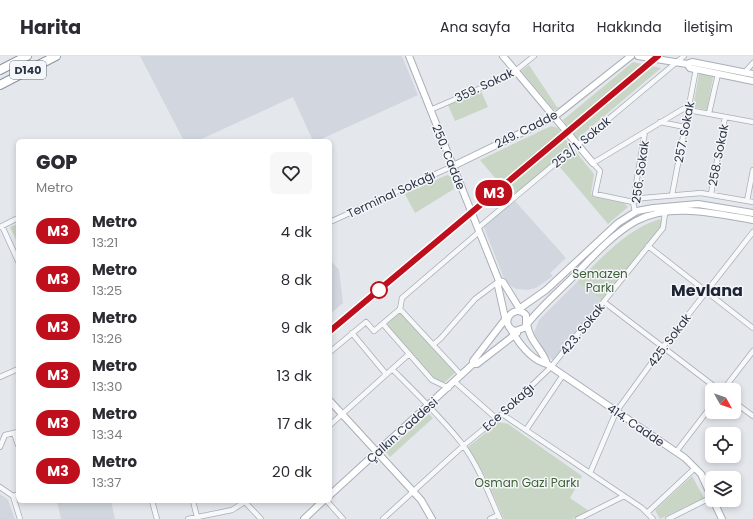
<!DOCTYPE html>
<html lang="tr">
<head>
<meta charset="utf-8">
<style>
	:root { --surface:#fff; --page:#f7f7f7; --text:#2b2b33; --muted:#7c7c81; --line:#e1e1e2 }
	body { margin:0; font-family:Poppins,sans-serif; background:var(--page); color:var(--text); height:100vh; display:flex; flex-direction:column; font-size:15px; white-space:nowrap }
	* { box-sizing:border-box; margin:0 }
	p { font-size:13px; color:var(--muted) }
	.icon { flex:none; width:22px; height:22px; fill:none; stroke:currentColor; stroke-width:2; stroke-linecap:round; stroke-linejoin:round }
	.map { position:relative; flex:1; overflow:hidden }
	.details { position:absolute; left:16px; top:83px; width:316px; height:364px; display:flex; flex-direction:column; background:var(--surface); border-radius:6px; box-shadow:0 2px 6px #0003 }
	.details>* { flex:none }
	.badge { padding:0 8px; border-radius:13px; font-size:14px; line-height:26px }
	.needle { width:26px; rotate:130deg }
	.fabs { position:absolute; left:705px; top:327px; display:grid; gap:8px }
	.fabs a { display:grid; place-items:center; width:36px; height:36px; border-radius:6px; background:var(--surface); box-shadow:0 2px 6px #0003; font-size:20px }
	.map>.badge { position:absolute; translate:-50% -50%; box-shadow:0 0 0 2px #fff }
	.round { display:grid; place-items:center; flex:none; width:42px; height:42px; border-radius:6px; background:var(--page) }
	.summary { display:flex; align-items:center; justify-content:space-between; height:68px; padding:0 20px }
	h1 { font-size:19px; font-weight:800; line-height:30px }
	ul { padding:0; list-style:none }
	li { display:flex; align-items:center; gap:12px; height:48px; padding:0 20px }
	li div { flex:1 }
	li b { display:block; font-size:15px }
	li em { font-style:normal }
	li .badge { min-width:44px; font-weight:700; text-align:center }
	header { display:flex; align-items:center; gap:24px; box-sizing:border-box; height:56px; padding:0 20px; background:var(--surface); border-bottom:1px solid var(--line) }
	header strong { font-size:19px }
	nav { display:flex; gap:22px; margin-inline-start:auto; font-size:14px }
	.map>svg:first-child { display:block }
	.built { fill:#d2d6de }
	.green { fill:#c9d6c5 }
	.lines { fill:none; stroke-linecap:round; stroke-linejoin:round }
	.street-casing { stroke:#a9aeb7; stroke-width:6 }
	.secondary-casing { stroke:#a9aeb7; stroke-width:8 }
	.highway-casing { stroke:#8b94a3; stroke-width:10 }
	.street { stroke:#f7f8fa; stroke-width:4.5 }
	.secondary { stroke:#fff; stroke-width:6 }
	.highway { stroke:#fff; stroke-width:8 }
	.rail-casing { stroke:#7d8696; stroke-width:3 }
	.rail { stroke:#f4f6f9; stroke-width:1.5; stroke-dasharray:4.5; stroke-linecap:butt }
	.line-casing { stroke:#fff; stroke-width:9 }
	.line { stroke:#bf0e1c; stroke-width:6 }
	.stop-dot { fill:#fff; stroke:#bf0e1c; stroke-width:2 }
	.labels { text-anchor:middle; dominant-baseline:central; stroke-width:3; stroke-linejoin:round; paint-order:stroke }
	.shield { fill:#f4f6f9; stroke:#676e7b; stroke-width:1 }
	.shield-label { font-size:11px; font-weight:bold; fill:#2b3445 }
	.street-label { font-size:12px; fill:#2b3445; stroke:#f4f6f9 }
	.park-label { font-size:12px; fill:#3f6138; stroke:#f4f6f9 }
	.district-label { font-size:16px; font-weight:bold; fill:#1d2536; stroke:#f4f6f9 }
</style>
</head>
<body>
<header>
<strong>Harita</strong>
<nav><a>Ana sayfa</a><a>Harita</a><a>Hakkında</a><a>İletişim</a></nav>
</header>
<div class="map">
<svg width="753" height="463" viewBox="0 0 753 463">
	<rect width="100%" height="100%" fill="#e4e7ec"/>
	<path class="built" d="M140,0H402L418,39L317,85H313L293,41L197,85H184Z
		M514,144L566,202L550,217L553,220L536,232L528,234L516,233L511,230L503,220L483,169Z
		M332,206L339,214L343,247L330,258V207Z
		M577,226L603,245L554,306L537,287L534,276L539,264Z
		M0,438L8,444L15,463H0Z
		M57,445H111L115,463H61Z"/>
	<path class="green" d="M633,6L661,12L577,83L563,64Z
		M529,9L557,51H561L554,54L521,15Z
		M699,18L713,21L707,54L693,51Z
		M481,35L488,51L455,65L448,49Z
		M551,70L558,72L571,91L512,142L480,104Z
		M576,96L594,118L591,138L594,141L624,147L628,151L608,168L559,110Z
		M447,119L451,121L454,133L415,157L405,138Z
		M660,163L663,168L603,245L577,226C603,201 625,174 660,163Z
		M18,168V188L10,171Z
		M400,256L456,316L444,327L433,322L388,270V266Z
		M429,358L433,362L390,401L386,396Z
		M499,366L508,368L582,420L570,442L589,455L572,463H504L485,420L468,391Z
		M692,420L704,442L660,463L655,454Z"/>
	<g class="lines">
		<defs>
			<path id="street" d="M744,17L753,7
				M430,54L509,20L534,0
				M709,57L718,18
				M660,66L685,71
				M753,66L683,53L593,107L600,115L595,138L633,146L643,142L701,137L753,146
				M711,138L725,61
				M672,139L696,13
				M747,145L753,114
				M635,156L633,146L645,76
				M330,166L453,110
				M2,170L18,205
				M0,171L18,162
				M478,172L684,0
				M648,190L753,272
				M604,246L719,334
				M400,253L461,319
				M383,268L432,324L449,332
				M352,277L386,318
				M433,289L441,282L475,243L499,225
				M330,296L366,266L374,275L400,253L402,242L479,176
				M392,313C416,337 442,362 463,389C479,411 489,438 500,463
				M0,321L18,313
				M455,326L497,363
				M723,334L753,295
				M734,346L753,360
				M502,358L642,452L653,463
				M330,369L409,298
				M526,374L563,319
				M14,377L18,389
				M0,391L5,379L18,376
				M676,396L712,349
				M590,417L616,356L663,291L753,176
				M0,431L13,440L18,438
				M13,440L20,463
				M152,445L157,463
				M193,445L197,461
				M327,445L343,463
				M245,446L261,463
				M648,456L695,412
				M188,463L232,454L246,445
				M383,463L463,390L502,358L551,311L663,172L665,157
				M490,463L498,459
				M578,463L624,440
				M668,463L712,441"/>
			<path id="secondary" d="M409,0L499,225L498,230L506,266
				M503,0L593,107
				M638,0L687,8L692,6L753,18
				M687,8L690,12L753,25
				M453,110L554,61L631,0
				M499,225L503,226L521,255
				M519,253L546,234L618,167L637,155L653,152L698,148L753,157
				M527,267C529,286 543,293 547,308
				M526,269V259C513,246 498,269 515,275L524,272C538,253 558,236 575,219C593,200 613,178 636,165C671,146 716,158 753,164
				M510,272C518,286 530,304 547,308L685,402L701,418L712,442
				M473,308H477L517,277
				M330,345L421,444L432,463
				M330,439L473,308V305L507,261
				M713,444L722,463
				M304,463L323,445"/>
			<path id="highway" d="M0,14L27,0
				M0,29L56,0"/>
		</defs>
		<use href="#street" class="street-casing"/>
		<use href="#secondary" class="secondary-casing"/>
		<use href="#highway" class="highway-casing"/>
		<use href="#street" class="street"/>
		<use href="#secondary" class="secondary"/>
		<use href="#highway" class="highway"/>
		<defs>
			<path id="rail" d="M330,275L464,162"/>
		</defs>
		<use href="#rail" class="rail-casing"/>
		<use href="#rail" class="rail"/>
	</g>
	<g class="lines">
		<defs>
			<path id="line" d="M330,275L658,0"/>
		</defs>
		<use href="#line" class="line-casing"/>
		<use href="#line" class="line"/>
	</g>
	<circle class="stop-dot" cx="379" cy="234" r="8"/>
	<g class="labels">
		<rect class="shield" x="10" y="5" width="36" height="18" rx="3"/>
		<g class="shield-label">
			<text x="28" y="14">D140</text>
		</g>
		<g class="street-label">
			<text transform="translate(484 29) rotate(-25)">359. Sokak</text>
			<text transform="translate(526 73) rotate(-27)">249. Cadde</text>
			<text transform="translate(684 76) rotate(-79)">257. Sokak</text>
			<text transform="translate(581 86) rotate(-40)">253/1. Sokak</text>
			<text transform="translate(718 99) rotate(-79)">258. Sokak</text>
			<text transform="translate(449 101) rotate(68)">250. Cadde</text>
			<text transform="translate(640 116) rotate(-82)">256. Sokak</text>
			<text transform="translate(391 138) rotate(-25)">Terminal Sokağı</text>
			<text transform="translate(582 273) rotate(-51)">423. Sokak</text>
			<text transform="translate(669 284) rotate(-53)">425. Sokak</text>
			<text transform="translate(508 351) rotate(-42)">Ece Sokağı</text>
			<text transform="translate(636 369) rotate(34)">414. Cadde</text>
			<text transform="translate(402 374) rotate(-42)">Çalkın Caddesi</text>
		</g>
		<g class="park-label">
			<text x="600" y="217">Semazen<tspan x="600" dy="14">Parkı</tspan></text>
			<text x="527" y="426">Osman Gazi Parkı</text>
		</g>
		<g class="district-label">
			<text x="707" y="234">Mevlana</text>
		</g>
	</g>
</svg>
<div class="fabs">
<a><svg class="needle" viewBox="-14 -14 28 28"><path d="M0-13l5 13h-10z" fill="#e53935"/><path d="M0 13l5-13h-10z" fill="#7c7c81"/></svg></a>
<a><svg class="icon" aria-label="locate" viewBox="0 0 24 24"><circle cx="12" cy="12" r="6"/><path d="M12 2v4M12 18v4M2 12h4M18 12h4"/></svg></a>
<a><svg class="icon" aria-label="layers" viewBox="0 0 24 24"><path d="M12 4l9 5-9 5-9-5zM3 14l9 5 9-5"/></svg></a>
</div>
<b class="badge" style="left:494px;top:137px;background:#bf0e1c;color:#fff">M3</b>
<section class="details">
<div class="summary"><div><h1>GOP</h1><p>Metro</p></div><a class="round"><svg class="icon" aria-label="heart" viewBox="0 0 24 24"><path d="M12 20l-8-8c-3-5 5-10 8-4 3-6 11-1 8 4z"/></svg></a></div>
<ul>
<li><span class="badge" style="background:#bf0e1c;color:#fff">M3</span><div><b>Metro</b><p>13:21</p></div><em>4 dk</em></li>
<li><span class="badge" style="background:#bf0e1c;color:#fff">M3</span><div><b>Metro</b><p>13:25</p></div><em>8 dk</em></li>
<li><span class="badge" style="background:#bf0e1c;color:#fff">M3</span><div><b>Metro</b><p>13:26</p></div><em>9 dk</em></li>
<li><span class="badge" style="background:#bf0e1c;color:#fff">M3</span><div><b>Metro</b><p>13:30</p></div><em>13 dk</em></li>
<li><span class="badge" style="background:#bf0e1c;color:#fff">M3</span><div><b>Metro</b><p>13:34</p></div><em>17 dk</em></li>
<li><span class="badge" style="background:#bf0e1c;color:#fff">M3</span><div><b>Metro</b><p>13:37</p></div><em>20 dk</em></li>
</ul>
</section>
</div>
</body>
</html>
